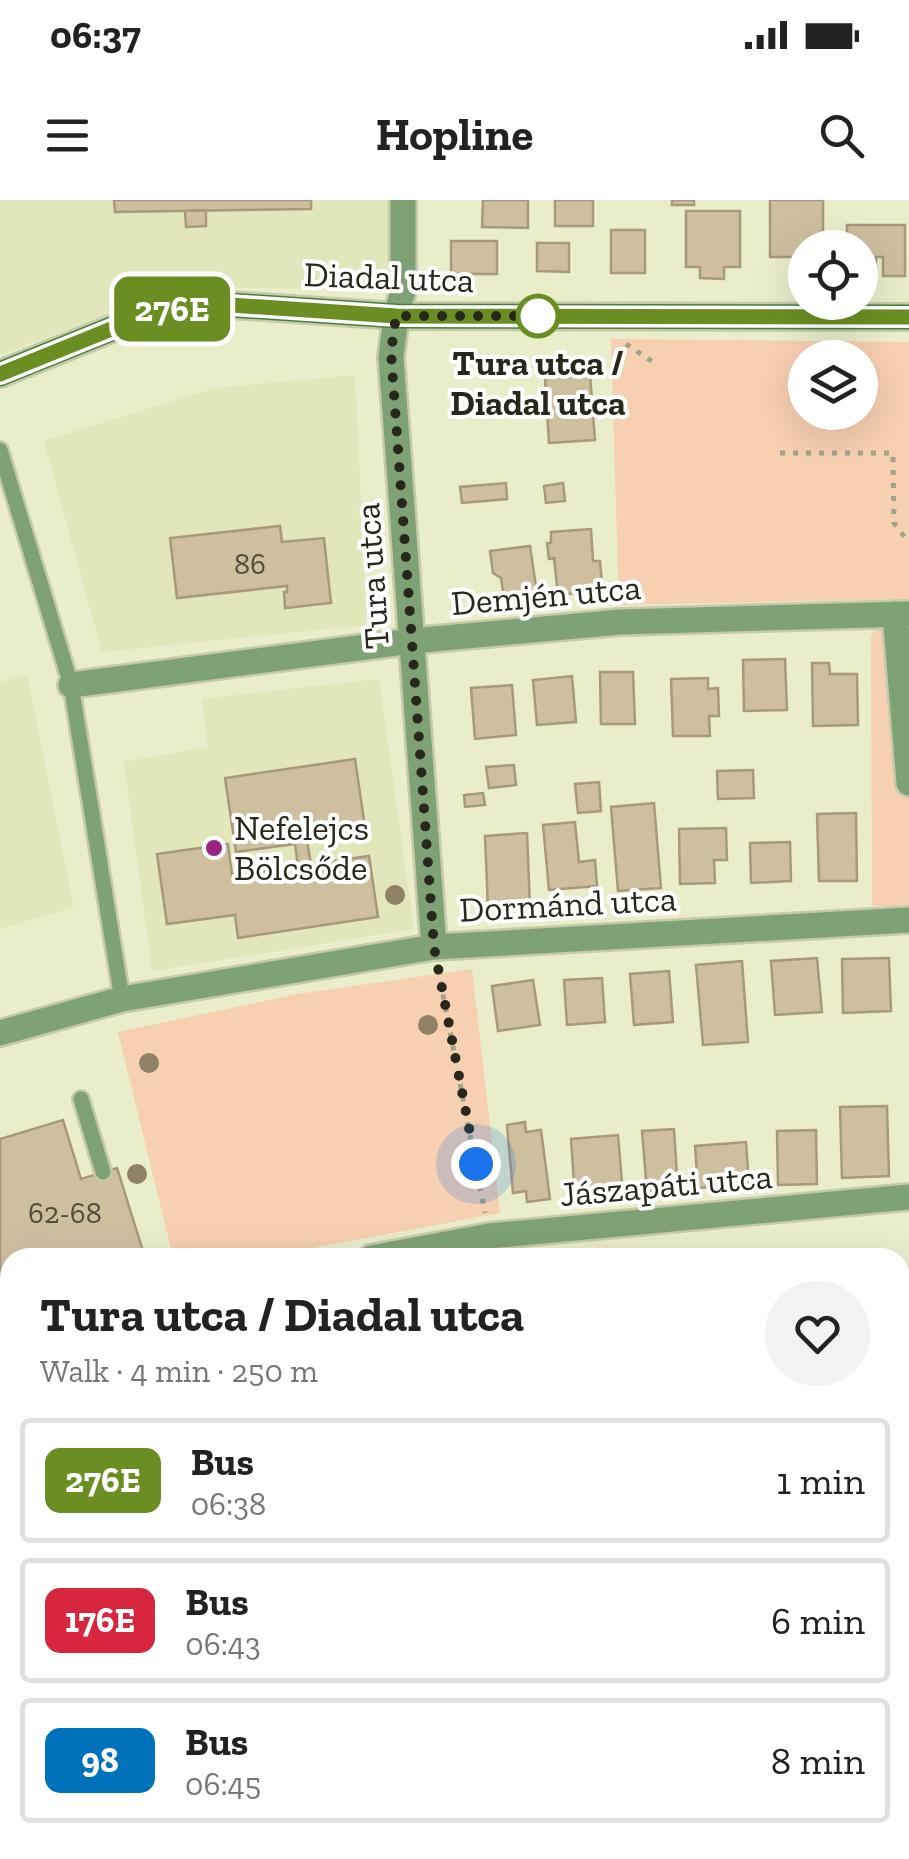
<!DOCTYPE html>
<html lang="en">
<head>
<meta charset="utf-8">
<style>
	:root { --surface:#fff; --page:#f2f2f2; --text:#222; --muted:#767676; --line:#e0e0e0 }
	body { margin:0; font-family:"Zilla Slab",serif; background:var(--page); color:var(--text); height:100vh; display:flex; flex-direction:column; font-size:38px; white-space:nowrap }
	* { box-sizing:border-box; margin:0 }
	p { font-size:32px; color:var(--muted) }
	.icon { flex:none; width:55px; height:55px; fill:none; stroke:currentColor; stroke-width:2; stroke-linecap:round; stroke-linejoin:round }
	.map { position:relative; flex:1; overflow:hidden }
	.panel { position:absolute; left:0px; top:1048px; width:910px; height:612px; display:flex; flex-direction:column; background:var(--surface); border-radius:30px 30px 0 0; box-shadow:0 10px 40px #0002 }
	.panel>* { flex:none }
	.badge { padding:0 20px; border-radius:15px; font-size:35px; line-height:65px }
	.controls { position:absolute; left:788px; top:30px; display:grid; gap:20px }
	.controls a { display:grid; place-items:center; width:90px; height:90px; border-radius:50%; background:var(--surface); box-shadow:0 10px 40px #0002; font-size:50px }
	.you { position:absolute; width:50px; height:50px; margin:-25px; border:8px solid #fff; border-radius:50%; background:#1a73e8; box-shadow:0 0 0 15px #1a73e833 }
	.map>.badge { position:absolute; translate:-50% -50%; box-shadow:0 0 0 5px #fff }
	.round { display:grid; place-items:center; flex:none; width:105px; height:105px; border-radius:52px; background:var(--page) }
	.headline { display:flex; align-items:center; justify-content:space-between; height:170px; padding:0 40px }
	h1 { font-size:48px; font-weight:700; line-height:75px }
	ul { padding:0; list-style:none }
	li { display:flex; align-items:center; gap:30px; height:125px; margin:0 20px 15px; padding:0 20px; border:5px solid var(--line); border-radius:10px }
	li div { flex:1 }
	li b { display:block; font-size:38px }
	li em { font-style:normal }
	li .badge { min-width:110px; font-weight:700; text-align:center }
	.status { display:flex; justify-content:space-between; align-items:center; height:70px; padding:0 50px; background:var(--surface); direction:ltr }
	.status svg { height:28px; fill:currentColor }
	header { display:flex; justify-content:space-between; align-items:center; height:130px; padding:0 40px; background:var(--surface); font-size:45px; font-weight:700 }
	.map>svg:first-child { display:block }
	.built { fill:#e1e6bb }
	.green { fill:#f7cfb1; fill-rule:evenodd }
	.building { fill:#cebf9f; stroke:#a7997a; stroke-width:2.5 }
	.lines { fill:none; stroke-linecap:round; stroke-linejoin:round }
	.lane-casing { stroke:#c6caaa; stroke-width:20 }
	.street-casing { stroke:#c6caaa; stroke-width:30 }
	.secondary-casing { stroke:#c6caaa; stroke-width:30 }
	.path { stroke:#a1a489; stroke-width:5; stroke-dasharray:5 8; stroke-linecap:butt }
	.lane { stroke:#7ea276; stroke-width:15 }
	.street { stroke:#7ea276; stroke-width:25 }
	.secondary { stroke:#497e3d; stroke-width:25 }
	.tree { fill:#8f8165 }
	.line-casing { stroke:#fff; stroke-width:22 }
	.line { stroke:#6b8e23; stroke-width:15 }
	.walk { stroke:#27281b; stroke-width:10; stroke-dasharray:0 18 }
	.stop-dot { fill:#fff; stroke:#6b8e23; stroke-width:5 }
	.poi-dot { fill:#992481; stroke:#fff; stroke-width:4 }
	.labels { text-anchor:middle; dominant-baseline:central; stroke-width:8; stroke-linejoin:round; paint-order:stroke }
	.number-label { font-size:30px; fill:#514e3c }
	.street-label { font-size:35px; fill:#27281b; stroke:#fff }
	.stop-label { font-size:35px; font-weight:bold; fill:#27281b; stroke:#fff }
	.poi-label { font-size:35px; fill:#27281b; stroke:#fff; text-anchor:start }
</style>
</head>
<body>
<div class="status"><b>06:37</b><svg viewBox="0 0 49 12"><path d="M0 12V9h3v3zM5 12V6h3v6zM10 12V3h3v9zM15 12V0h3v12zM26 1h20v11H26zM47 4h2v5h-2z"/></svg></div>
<header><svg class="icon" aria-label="menu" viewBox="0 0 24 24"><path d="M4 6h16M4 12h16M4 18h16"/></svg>Hopline<svg class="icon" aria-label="search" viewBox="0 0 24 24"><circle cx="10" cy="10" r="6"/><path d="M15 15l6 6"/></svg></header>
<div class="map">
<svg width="909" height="1659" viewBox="0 0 909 1659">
	<rect width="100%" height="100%" fill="#e9edca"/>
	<path class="built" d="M0,0H390L391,90L186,87L0,154Z
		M355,175L367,425L102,452L44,241L215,188Z
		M27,475L74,707L0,729V482Z
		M379,479L414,729L152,771L124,562L208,547L202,499Z"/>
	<path class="green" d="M611,139L909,142V399L619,405ZM805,158H860V212H805Z
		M880,423L909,424V706H872L871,436Z
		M472,769L500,1013L264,1057H173L118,832L298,794Z"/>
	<path class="building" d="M114,0H311V9L115,12Z
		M483,0H528V28L482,27Z
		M555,0H593V26H555Z
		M672,0H694V5H672Z
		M770,0H823V48H805V57H770Z
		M206,10V26L186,27L185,11Z
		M686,11H740V67H724V79L700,78V67H686Z
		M847,25H905V76H883V57H876V73L860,72V48H847Z
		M611,30H645V73H611Z
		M451,41H497V74H451Z
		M537,43H569V72L537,71Z
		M590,175L595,240L549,243L545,178Z
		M506,283L507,299L462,303L460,287Z
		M563,283L565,301L546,303L544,286Z
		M280,326L282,342L324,338L331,403L285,408L284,392H287V386L177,398L170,338Z
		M591,329L593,361H600L602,383L597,384L598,391L558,395L554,358L549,359L547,343H551V332Z
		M530,346L538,401L505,405L501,378L493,373L490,351Z
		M785,459L787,510L744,511L743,460Z
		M812,463H829L830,474H857L858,525L813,526Z
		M600,472H633L635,524H601Z
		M572,476L576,522L537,525L533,480Z
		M708,478V489L718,488L719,516H709L710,536H673L671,479Z
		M512,485L516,535L475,539L471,488Z
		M355,559L366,634L307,642L311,664L369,656L378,717L238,738L235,715L167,724L157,654L228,644L232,675L298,666L295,644L236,652L225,578Z
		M514,565L516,585L489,588L486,567Z
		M753,570L754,598L718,599L717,571Z
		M599,582L601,611L578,613L575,584Z
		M483,593L485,605L465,607L464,595Z
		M654,603L661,688L618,691L611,607Z
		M856,613L857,681H819L817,614Z
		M575,622L579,662L595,660L597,686L549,690L543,625Z
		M726,628L727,660H714L715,683L680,684L679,629Z
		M527,633L530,706L488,709L485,636Z
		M790,642L791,681L751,683L750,643Z
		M817,758L822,812L775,815L771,761Z
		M889,758L891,811L843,813L842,759Z
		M742,761L748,842L703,845L696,765Z
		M669,771L673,822L634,825L630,774Z
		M602,778L605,822L567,825L564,780Z
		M533,780L540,825L498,831L492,786Z
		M887,906L889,976L842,978L840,907Z
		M63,920L81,979L117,968L142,1048L109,1058H10V1088L0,1091V939Z
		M525,922L526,932L541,930L550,999L527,1002L526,991L513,993L507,925Z
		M674,929L678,990L647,992L642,931Z
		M816,930L817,984L778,985L777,931Z
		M618,935L623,995L575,998L571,939Z
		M746,942L749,985L698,988L695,946Z
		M10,1197V1239L0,1242V1200Z
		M10,1239V1278L0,1281V1242Z
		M10,1331V1356L2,1335Z
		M900,1362H909V1407H900Z
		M900,1448H909V1498H900Z
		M900,1534H909V1579H900Z
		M240,1650H275L277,1659H243Z
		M909,1650V1659H890V1651Z"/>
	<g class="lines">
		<defs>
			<path id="lane" d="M0,250L71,485L122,799
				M81,899L103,972"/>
			<path id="street" d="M403,0V91L396,116L391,157L434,747
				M895,414L909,583
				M71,485L412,441L620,422L909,414
				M0,833L122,799L434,747L909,720
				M371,1058L489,1036L909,997
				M0,1143L10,1140
				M900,1314H909
				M0,1461L10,1458
				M900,1623H909
				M0,1651L28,1655
				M462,1659L507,1650"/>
			<path id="secondary" d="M0,174L156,111L216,104L396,116L909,117
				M0,1570L10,1600
				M26,1650L30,1659"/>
		</defs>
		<use href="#lane" class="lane-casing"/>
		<use href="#street" class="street-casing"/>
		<use href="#secondary" class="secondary-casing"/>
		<path class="path" d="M626,144L653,162
			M780,253H893L894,323L909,343
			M438,769L485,1013"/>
		<use href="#lane" class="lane"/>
		<use href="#street" class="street"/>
		<use href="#secondary" class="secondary"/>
	</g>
	<g class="tree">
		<circle cx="395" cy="695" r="10"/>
		<circle cx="428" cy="825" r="10"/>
		<circle cx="149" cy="863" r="10"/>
		<circle cx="137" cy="974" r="10"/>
	</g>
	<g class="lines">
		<defs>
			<path id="line" d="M0,174L156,111L216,104L396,116L909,117"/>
		</defs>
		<use href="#line" class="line-casing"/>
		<use href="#line" class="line"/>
		<path class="walk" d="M476,964L434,747L391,152L396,116H554H538"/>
	</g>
	<circle class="stop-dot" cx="538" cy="116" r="20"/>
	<circle class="poi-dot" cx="214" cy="648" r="10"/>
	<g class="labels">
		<g class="number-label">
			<text x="250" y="364">86</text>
			<text x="65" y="1013">62-68</text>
		</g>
		<g class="street-label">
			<text transform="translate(389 77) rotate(2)">Diadal utca</text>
			<text transform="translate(372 376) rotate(-94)">Tura utca</text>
			<text transform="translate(546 395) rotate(-5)">Demjén utca</text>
			<text transform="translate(568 704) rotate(-3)">Dormánd utca</text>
			<text transform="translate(666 985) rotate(-5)">Jászapáti utca</text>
		</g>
		<g class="stop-label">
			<text x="538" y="163">Tura utca /<tspan x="538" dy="40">Diadal utca</tspan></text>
		</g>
		<g class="poi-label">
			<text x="234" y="628">Nefelejcs<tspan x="234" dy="40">Bölcsőde</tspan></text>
		</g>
	</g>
</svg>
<div class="controls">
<a><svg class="icon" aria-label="locate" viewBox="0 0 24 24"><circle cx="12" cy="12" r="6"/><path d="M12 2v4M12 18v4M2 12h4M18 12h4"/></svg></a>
<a><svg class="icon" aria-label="layers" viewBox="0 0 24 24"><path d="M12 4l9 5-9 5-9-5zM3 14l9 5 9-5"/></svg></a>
</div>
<div class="you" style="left:476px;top:964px"></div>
<b class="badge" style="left:172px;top:109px;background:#6b8e23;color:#fff">276E</b>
<section class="panel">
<div class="headline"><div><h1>Tura utca / Diadal utca</h1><p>Walk · 4 min · 250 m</p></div><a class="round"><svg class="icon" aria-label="heart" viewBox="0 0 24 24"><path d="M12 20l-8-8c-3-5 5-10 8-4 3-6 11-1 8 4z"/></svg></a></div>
<ul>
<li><span class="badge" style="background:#6b8e23;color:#fff">276E</span><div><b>Bus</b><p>06:38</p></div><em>1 min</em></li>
<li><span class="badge" style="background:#d7263d;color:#fff">176E</span><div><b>Bus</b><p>06:43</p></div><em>6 min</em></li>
<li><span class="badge" style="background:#0072bc;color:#fff">98</span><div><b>Bus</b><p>06:45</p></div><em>8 min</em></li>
</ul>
</section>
</div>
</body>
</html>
